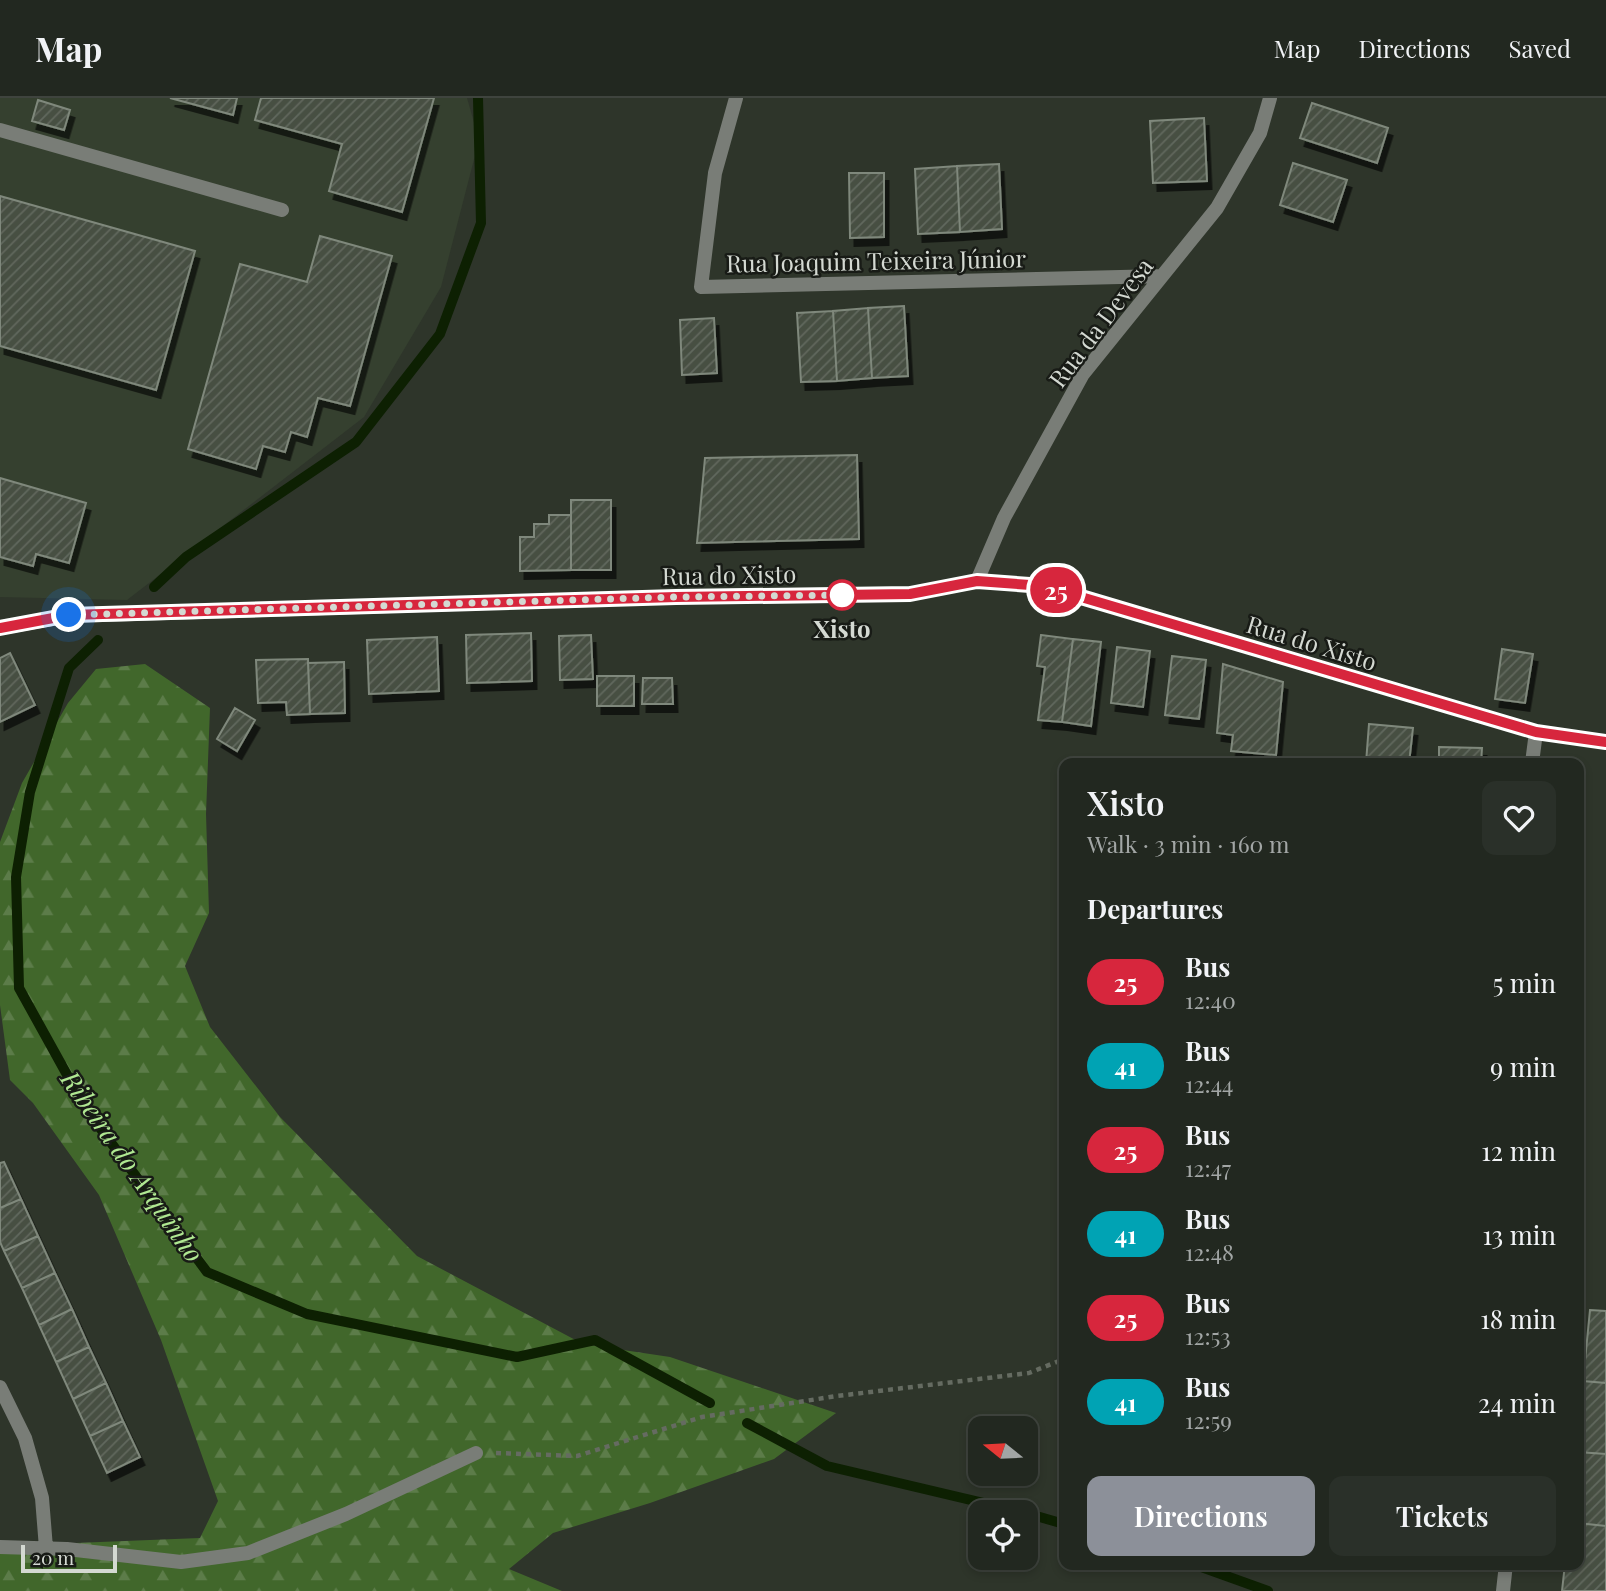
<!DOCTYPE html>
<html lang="en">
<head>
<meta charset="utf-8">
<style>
	:root { --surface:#222820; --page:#2a3029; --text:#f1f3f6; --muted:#a2a6a5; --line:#3f443e; --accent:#8c9099 }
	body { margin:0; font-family:"Playfair Display",serif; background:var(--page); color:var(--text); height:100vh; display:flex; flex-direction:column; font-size:26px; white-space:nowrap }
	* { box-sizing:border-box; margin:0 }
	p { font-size:23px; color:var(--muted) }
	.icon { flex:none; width:38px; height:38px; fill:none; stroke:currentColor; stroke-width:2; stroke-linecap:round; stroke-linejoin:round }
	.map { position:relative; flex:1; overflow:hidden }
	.sheet { position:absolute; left:1059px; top:660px; width:525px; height:812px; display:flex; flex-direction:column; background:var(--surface); border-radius:14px; box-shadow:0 4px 10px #0003,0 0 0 2px var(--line) }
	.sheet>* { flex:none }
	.badge { padding:0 14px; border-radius:23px; font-size:24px; line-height:46px }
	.needle { width:46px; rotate:288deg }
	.tools { position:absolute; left:968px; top:1318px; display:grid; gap:14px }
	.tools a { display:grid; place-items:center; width:70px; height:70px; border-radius:14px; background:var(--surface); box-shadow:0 4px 10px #0003,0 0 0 2px var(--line); font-size:35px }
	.scale { position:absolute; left:21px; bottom:18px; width:96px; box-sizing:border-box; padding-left:7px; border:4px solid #d4d9d2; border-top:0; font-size:19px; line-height:24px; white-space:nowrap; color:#d4d9d2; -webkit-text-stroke:5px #181b16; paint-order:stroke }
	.you { position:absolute; width:35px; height:35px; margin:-18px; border:5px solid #fff; border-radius:50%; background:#1a73e8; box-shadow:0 0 0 10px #1a73e833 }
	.map>.badge { position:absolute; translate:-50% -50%; box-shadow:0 0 0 4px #fff }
	h2 { padding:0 28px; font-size:26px; line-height:63px }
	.round { display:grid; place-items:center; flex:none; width:74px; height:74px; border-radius:14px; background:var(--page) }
	.headline { display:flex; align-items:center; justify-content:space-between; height:119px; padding:0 28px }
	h1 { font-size:33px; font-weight:600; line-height:52px }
	.button { display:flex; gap:14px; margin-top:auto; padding:14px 28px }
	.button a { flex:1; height:80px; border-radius:14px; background:var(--accent); color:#fff; font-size:28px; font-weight:600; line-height:80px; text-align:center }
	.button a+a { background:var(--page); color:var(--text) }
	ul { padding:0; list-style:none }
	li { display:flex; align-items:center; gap:21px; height:84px; padding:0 28px }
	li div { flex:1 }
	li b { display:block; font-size:26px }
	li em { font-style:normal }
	li .badge { min-width:77px; font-weight:700; text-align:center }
	header { display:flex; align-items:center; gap:42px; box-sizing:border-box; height:98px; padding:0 35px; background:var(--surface); border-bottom:2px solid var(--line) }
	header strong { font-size:33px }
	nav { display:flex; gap:38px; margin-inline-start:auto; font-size:24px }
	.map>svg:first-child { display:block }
	.built { fill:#35402f }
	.forest { fill:url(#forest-firs) }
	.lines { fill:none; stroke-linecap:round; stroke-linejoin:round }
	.stream { stroke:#0d2002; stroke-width:10 }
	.building { fill:url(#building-hatch); stroke:#7f887b; stroke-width:2; filter:url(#shadow) }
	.path { stroke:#656b61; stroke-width:4.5; stroke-dasharray:5 5; stroke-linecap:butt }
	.street { stroke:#797d77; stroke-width:14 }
	.secondary { stroke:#a0a79d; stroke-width:14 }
	.line-casing { stroke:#fff; stroke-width:16 }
	.line { stroke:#d7263d; stroke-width:10 }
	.walk { stroke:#d4d9d2; stroke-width:7; stroke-dasharray:0 12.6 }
	.stop-dot { fill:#fff; stroke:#d7263d; stroke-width:3.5 }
	.labels { text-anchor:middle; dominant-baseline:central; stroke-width:5; stroke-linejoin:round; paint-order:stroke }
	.street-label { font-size:24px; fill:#d4d9d2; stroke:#181b16 }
	.stop-label { font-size:24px; font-weight:bold; fill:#d4d9d2; stroke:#181b16 }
	.water-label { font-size:26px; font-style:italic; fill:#b0e892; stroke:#181b16 }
</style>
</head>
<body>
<header>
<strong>Map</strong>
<nav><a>Map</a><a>Directions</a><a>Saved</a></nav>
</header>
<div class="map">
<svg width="1606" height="1493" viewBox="0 0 1606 1493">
	<defs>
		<pattern id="forest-firs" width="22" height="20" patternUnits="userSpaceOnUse" patternTransform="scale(1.75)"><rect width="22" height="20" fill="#41672b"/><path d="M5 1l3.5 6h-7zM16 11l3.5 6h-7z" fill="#5c7c49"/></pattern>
		<pattern id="building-hatch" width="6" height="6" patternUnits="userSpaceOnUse" patternTransform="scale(1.75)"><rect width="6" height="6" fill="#474f43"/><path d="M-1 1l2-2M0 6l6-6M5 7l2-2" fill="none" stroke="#61685d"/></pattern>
		<filter id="shadow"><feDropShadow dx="4.5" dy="8" stdDeviation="0" flood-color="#0009"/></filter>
	</defs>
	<rect width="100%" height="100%" fill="#2e352a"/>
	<path class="built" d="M0,0H467L479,42L441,189L364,319L127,502L0,499Z"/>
	<path class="forest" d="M145,566L210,610L206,716L209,815L185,868L210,929L280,1019L417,1158L583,1246L670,1259L836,1315L774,1361L650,1405L553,1435L509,1471L562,1493H0V1448L200,1440L218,1403L161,1242L99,1097L33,1005L10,982L0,907V744L22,685L68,605L96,571Z"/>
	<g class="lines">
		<path class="stream" d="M154,489L186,459L356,344L440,236L481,125L478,0
			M98,542L69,570L30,694L16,779L19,890L86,1011L207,1174L307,1216L517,1259L595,1242L710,1305
			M747,1325L827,1368L1022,1414
			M1026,1415L1064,1426
			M1193,1466L1268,1493"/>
	</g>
	<path class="building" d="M170,0H237L233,17Z
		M261,0H434L402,114L329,93L342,46L255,22Z
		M38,2L70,12L64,32L32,23Z
		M1312,5L1388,30L1377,65L1300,40Z
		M1204,20L1207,83L1153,85L1150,23Z
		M1293,65L1347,82L1333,124L1280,107Z
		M999,66L1002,131L960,134L957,68Z
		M957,68L960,134L918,136L915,71Z
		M849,75H884V139L850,140Z
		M0,98L195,153L156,292L0,248Z
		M320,138L392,158L350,308L318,300L307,339L291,334L285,354L263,348L256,371L188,351L240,166L307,184Z
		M904,208L908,278L872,280L868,210Z
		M868,210L872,280L837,283L833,213Z
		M833,213L837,283L801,284L797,215Z
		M714,220L717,275L682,277L680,222Z
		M857,357L859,441L697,445L705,360Z
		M0,380L86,405L69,465L36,456L33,468L0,459Z
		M571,402H611V472H571Z
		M549,417H571V472L520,473V439H534V426H549Z
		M531,535L532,583L467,585L466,537Z
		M591,537L593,581L560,582L559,538Z
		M1041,537L1073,541L1062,624L1038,622L1045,569L1037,568Z
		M437,539L439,593L369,596L367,542Z
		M1073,541L1101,544L1091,628L1062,624Z
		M1117,549L1150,553L1143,609L1111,605Z
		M1502,551L1533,556L1525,605L1495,601Z
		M10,555L35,607L0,624V560Z
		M1172,558L1206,562L1199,621L1165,617Z
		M308,561L310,616L287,617L286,604L258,605L256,562Z
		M344,564L345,615L310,616L308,565Z
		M1223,566L1283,584L1276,657L1231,653L1233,637L1217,635Z
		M597,578H634V608H597Z
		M643,580H672L673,606H642Z
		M235,610L255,622L237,653L217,641Z
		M1369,626L1413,630L1409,665H1366Z
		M1439,649L1482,650L1481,665H1439Z
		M4,1064L21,1101L0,1110V1065Z
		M21,1101L38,1138L4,1153L0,1144V1110Z
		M38,1138L55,1175L22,1190L4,1153Z
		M55,1175L72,1211L39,1227L22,1190Z
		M72,1211L89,1249L56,1264L39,1227Z
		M1590,1212L1606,1213V1285L1583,1283Z
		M89,1249L106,1285L73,1301L56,1264Z
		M1583,1283L1606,1285V1356L1578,1354Z
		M106,1285L123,1323L90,1338L73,1301Z
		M123,1323L140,1359L107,1375L90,1338Z
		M1578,1354L1606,1356V1428L1578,1425Z
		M1578,1425L1606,1428V1493H1562L1565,1466H1578Z"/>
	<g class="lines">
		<path class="path" d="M496,1355L577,1358L702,1319L837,1298L1029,1275L1064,1261"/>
		<path class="street" d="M736,0L715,75L701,189L1162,178
			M0,32L282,112
			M977,483L1004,420L1083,276L1217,110L1260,35L1270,0
			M1532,665L1536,634
			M0,1289L25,1340L42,1400L46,1450
			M0,1449L67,1451L181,1464L248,1455L346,1416L476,1355
			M1503,1493L1506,1466"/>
		<path class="secondary" d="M0,530L69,518L676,499L910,496L977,483L1044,488L1536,634L1606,644"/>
	</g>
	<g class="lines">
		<defs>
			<path id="line" d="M0,530L69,517L676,499L910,496L977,483L1044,488L1536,634L1606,644"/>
		</defs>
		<use href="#line" class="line-casing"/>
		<use href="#line" class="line"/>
		<path class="walk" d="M69,517L676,499L847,497H842"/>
	</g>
	<circle class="stop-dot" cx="842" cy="497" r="14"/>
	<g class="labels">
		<g class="street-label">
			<text transform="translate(876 162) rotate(-1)">Rua Joaquim Teixeira Júnior</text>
			<text transform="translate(1100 224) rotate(-53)">Rua da Devesa</text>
			<text transform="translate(729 476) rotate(-1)">Rua do Xisto</text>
			<text transform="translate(1312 544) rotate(17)">Rua do Xisto</text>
		</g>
		<g class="stop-label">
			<text x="842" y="530">Xisto</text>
		</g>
		<g class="water-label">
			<text transform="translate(133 1068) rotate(55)">Ribeira do Arquinho</text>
		</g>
	</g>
</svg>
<div class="tools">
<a><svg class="needle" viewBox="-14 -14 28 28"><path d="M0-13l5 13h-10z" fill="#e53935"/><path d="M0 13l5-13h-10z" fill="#a2a6a5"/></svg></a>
<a><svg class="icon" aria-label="locate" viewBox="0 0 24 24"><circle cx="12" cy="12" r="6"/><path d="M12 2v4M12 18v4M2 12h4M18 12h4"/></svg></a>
</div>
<div class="scale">20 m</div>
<div class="you" style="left:69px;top:517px"></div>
<b class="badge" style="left:1056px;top:492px;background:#d7263d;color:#fff">25</b>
<section class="sheet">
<div class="headline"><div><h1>Xisto</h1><p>Walk · 3 min · 160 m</p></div><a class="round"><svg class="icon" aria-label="heart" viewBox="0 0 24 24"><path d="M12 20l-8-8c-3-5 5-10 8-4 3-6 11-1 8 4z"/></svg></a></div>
<h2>Departures</h2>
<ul>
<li><span class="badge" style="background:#d7263d;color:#fff">25</span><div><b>Bus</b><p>12:40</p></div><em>5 min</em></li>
<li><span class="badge" style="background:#00a3b4;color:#fff">41</span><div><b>Bus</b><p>12:44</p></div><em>9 min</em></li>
<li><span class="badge" style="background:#d7263d;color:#fff">25</span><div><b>Bus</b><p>12:47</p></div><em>12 min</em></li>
<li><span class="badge" style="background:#00a3b4;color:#fff">41</span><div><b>Bus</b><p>12:48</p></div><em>13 min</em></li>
<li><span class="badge" style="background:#d7263d;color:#fff">25</span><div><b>Bus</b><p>12:53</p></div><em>18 min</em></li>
<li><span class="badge" style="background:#00a3b4;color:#fff">41</span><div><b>Bus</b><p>12:59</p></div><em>24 min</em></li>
</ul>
<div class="button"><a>Directions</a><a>Tickets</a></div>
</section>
</div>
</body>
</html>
